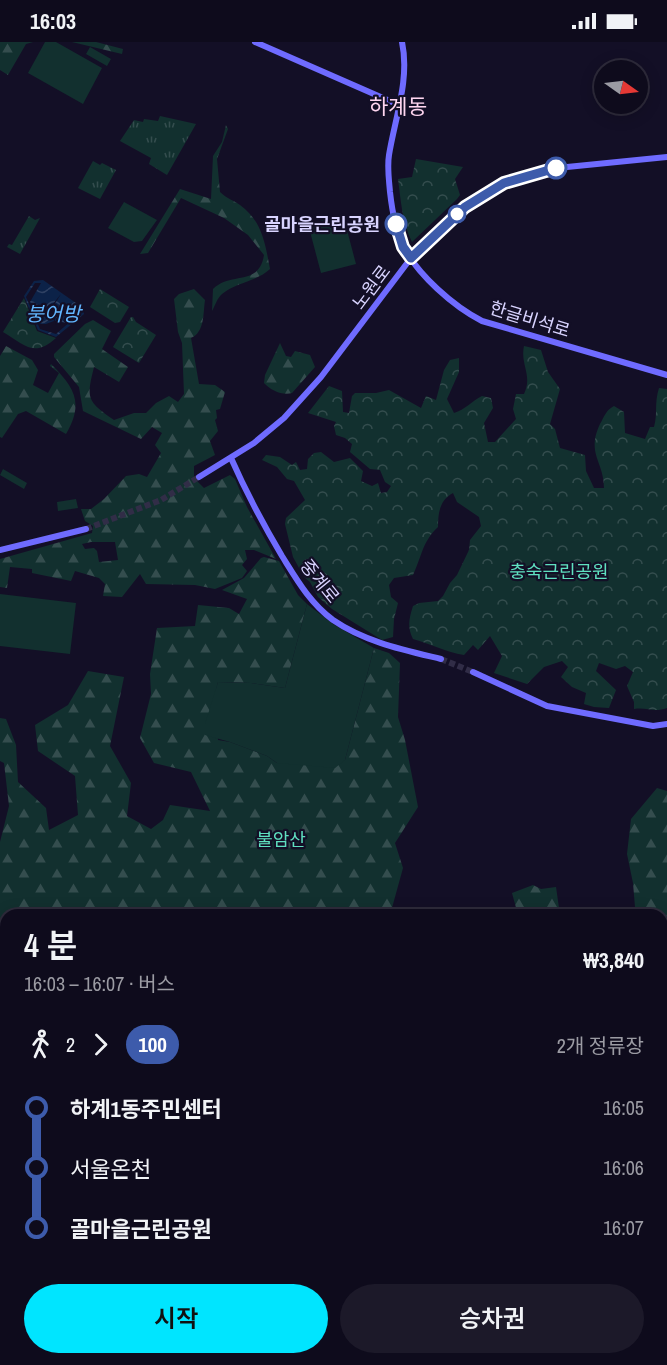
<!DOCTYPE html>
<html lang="ko">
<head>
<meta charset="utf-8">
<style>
	:root { --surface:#0e0b1c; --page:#1c1929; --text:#f1f3f6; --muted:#9b9ba3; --line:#2e2b3b; --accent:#00e5ff }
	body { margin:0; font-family:"Archivo Narrow","Noto Sans KR",sans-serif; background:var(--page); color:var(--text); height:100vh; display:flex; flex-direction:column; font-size:22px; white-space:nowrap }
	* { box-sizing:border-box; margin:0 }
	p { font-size:20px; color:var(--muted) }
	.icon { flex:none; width:33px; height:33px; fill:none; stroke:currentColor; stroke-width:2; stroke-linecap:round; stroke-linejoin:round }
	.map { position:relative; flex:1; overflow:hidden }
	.sheet { position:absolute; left:0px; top:867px; width:668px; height:456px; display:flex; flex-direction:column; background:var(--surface); border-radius:18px 18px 0 0; box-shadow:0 3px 15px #0003,0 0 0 2px var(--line) }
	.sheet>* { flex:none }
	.badge { padding:0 12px; border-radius:20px; font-size:21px; line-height:39px }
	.needle { width:39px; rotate:104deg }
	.buttons { position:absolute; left:594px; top:18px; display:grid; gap:12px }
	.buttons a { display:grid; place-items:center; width:54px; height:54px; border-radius:50%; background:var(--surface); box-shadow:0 3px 15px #0003,0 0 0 2px var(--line); font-size:30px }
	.map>.badge { position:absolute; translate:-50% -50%; box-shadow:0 0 0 3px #fff }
	.legs { display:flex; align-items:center; gap:9px; height:66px; padding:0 24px; font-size:20px }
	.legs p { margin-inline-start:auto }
	.headline { display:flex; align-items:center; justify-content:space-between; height:102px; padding:0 24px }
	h1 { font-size:33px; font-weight:600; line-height:45px }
	.cta { display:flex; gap:12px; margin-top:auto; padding:12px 24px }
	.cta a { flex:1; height:69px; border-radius:36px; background:var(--accent); color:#111; font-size:24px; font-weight:600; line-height:69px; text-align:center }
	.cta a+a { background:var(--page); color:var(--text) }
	ul { padding:0 24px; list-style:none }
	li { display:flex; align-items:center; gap:21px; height:60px; font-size:22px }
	li i { display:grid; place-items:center; width:9px; height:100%; margin:0 8px; background:currentColor }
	li i::after { content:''; width:15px; height:15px; margin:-8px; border:4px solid; border-radius:50%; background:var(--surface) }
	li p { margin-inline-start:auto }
	li:first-child i { background:linear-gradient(#0000 50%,currentColor 0) }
	li:last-child i { background:linear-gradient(currentColor 50%,#0000 0) }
	.status { display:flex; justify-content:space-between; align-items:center; height:42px; padding:0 30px; background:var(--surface); direction:ltr }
	.status svg { height:16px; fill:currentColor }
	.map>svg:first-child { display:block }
	.grass { fill:url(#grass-tufts) }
	.forest { fill:url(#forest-firs); fill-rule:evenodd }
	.park { fill:url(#park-crowns) }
	.pitch { fill:#12302f }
	.water { fill:url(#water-waves) }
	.pier { fill:#130f26; fill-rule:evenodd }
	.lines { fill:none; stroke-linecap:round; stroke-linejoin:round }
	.secondary-tunnel { stroke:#312d47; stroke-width:6; stroke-dasharray:6 3; stroke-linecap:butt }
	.secondary { stroke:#6f6bff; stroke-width:6 }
	.line-1-casing { stroke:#fff; stroke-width:14 }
	.line-1 { stroke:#3d5bab; stroke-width:9 }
	.stop-1-dot { fill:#fff; stroke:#3d5bab; stroke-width:3 }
	.labels { text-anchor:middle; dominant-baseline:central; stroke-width:4.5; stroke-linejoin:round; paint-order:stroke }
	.stop-label { font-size:18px; font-weight:bold; fill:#d9d4ff; stroke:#130f26; text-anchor:end }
	.street-label { font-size:18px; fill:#d9d4ff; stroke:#130f26 }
	.park-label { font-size:18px; fill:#5fe0c0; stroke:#130f26 }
	.water-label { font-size:20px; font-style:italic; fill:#62b6ff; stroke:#130f26 }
	.quarter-label { font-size:21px; fill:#ffd6f0; stroke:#130f26 }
</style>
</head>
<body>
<div class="status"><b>16:03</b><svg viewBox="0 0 49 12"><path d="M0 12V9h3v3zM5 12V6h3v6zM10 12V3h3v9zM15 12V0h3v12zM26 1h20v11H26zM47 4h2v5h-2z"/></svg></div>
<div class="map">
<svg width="667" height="1323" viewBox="0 0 667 1323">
	<defs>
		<pattern id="grass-tufts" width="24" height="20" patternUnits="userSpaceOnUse" patternTransform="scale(1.5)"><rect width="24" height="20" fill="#12302f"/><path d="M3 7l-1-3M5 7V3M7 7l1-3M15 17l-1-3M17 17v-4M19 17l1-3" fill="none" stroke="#344d4e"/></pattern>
		<pattern id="forest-firs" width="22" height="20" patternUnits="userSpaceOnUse" patternTransform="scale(1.5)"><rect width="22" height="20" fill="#12302f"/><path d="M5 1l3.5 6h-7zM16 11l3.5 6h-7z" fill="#344d4e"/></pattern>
		<pattern id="park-crowns" width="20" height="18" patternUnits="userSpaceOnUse" patternTransform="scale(1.5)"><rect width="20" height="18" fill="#12302f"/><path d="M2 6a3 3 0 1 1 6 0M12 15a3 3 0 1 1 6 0" fill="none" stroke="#344d4e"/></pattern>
		<pattern id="water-waves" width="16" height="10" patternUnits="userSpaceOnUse" patternTransform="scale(1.5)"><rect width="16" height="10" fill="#0c2248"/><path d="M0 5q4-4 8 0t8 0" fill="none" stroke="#2f4163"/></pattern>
	</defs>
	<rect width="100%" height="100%" fill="#130f26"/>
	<path class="grass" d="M160,74L196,82L167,133L149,122L151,116L120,99L134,78L143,80L144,77L158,79Z
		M93,119L100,123L102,121L116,128L100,157L78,146Z
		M29,174L35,178L40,176L20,212L7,205L9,202L12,203Z"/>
	<path class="forest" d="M0,0H33L26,2L8,33L0,28Z
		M72,0H96L123,7L122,12Z
		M226,83L228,87L217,117L220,150C227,157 233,158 240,163C262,179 265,201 270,227C256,240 236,240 222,252C217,256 215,264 212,269L213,247C231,229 259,245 264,213L248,193L224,176L181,156L148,211L140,212L180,147L211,157L213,114L222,100Z
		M194,247L205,258C203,271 205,290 191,296L199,342L215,343L225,350L220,367L216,368L217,376L215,378L218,389L210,399L215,413L194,424V436L204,446L230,433L235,437L247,465L276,517L254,508H245L247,517L242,523L247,529L242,536L215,547L195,543L146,542L140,532L122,555L103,554L105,542L99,536L75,529L71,539L32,531V527L10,525L7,546L0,545V517L92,491L93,484L85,479L81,467H91L104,457L126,434L139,432L147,435L161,411L155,403L162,391L152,385L141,397L83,369L79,345L54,315V312L85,282L93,278L111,289L102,307L128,325L119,340L94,325C86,357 87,359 114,378L134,371H146L156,361L169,354L178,360L184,352L182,301L178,290L174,257L179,252ZM91,500H115L118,518L99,520L97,509L94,506L85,507L82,502Z
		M280,301L286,314L291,315L295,309L310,313L315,325L292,351C283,354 270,348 264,341L265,333Z
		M6,304L32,318L38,328L33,343L48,351L59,331L50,324L51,322C75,346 84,361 66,392L26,369L18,372L2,396L0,395V314Z
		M264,515L279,519L298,553L307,562L285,646L251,641L218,640L214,656L218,698L230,700L267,714L277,721L345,718L374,606L389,611L400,621L398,675L405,698L418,765L395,801L403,826L390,873H6V1317H662V1050L667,1051V1323H0V800L9,764L4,721L0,719V676L6,677L16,703L18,740L46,766L49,788L78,773L75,734L38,709L35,683L68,663L88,629L124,635L110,704L131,741L127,774L151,787L163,778L170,763L210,769L191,730L154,721L140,696L151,652L150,632L157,586L195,584L198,563L229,566L239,572L247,557L222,548L244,536L261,516Z
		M657,746L667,749V987L662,989V873H644L635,865L633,841L627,812L631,777Z
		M533,843L541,847L556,845L560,873H518L512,851Z"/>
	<path class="park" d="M416,117L463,125L455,137L460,153L457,157L412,200C402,180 401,159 398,137L412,135Z
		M100,247L129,265L120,280L115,281L90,265Z
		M24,256L37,289L56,296C34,316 25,303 3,290Z
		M131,275H133L136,280L156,293L139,321L113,305Z
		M524,304L541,308L548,330L560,347L550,382L555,387L560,406L585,413L586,429L594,446H604C604,419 586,412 600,382C604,375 606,368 614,364L624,370L625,391L645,397L650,385H654C658,371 654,362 659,346L667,347V666C653,671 648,665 634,667V660L627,644L633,630L625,624L616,627L599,621L596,629L616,648L609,666L594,665L584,662L586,651L572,645L561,635L568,625L562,619L544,625L527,642L494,631L502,614L490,594L478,608L473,603L464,613C446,610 431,602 413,597C407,585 409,577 413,564L419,561L438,559L443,554L450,541L457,533L469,508L470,498L481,484L479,475L457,460L453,451C440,458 438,470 438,485C422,500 422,514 413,533L394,536L389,543L391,555L398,561L394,577L393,595L382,598L332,567L318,555L310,540L304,535L293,515L285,482L286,476L305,458L294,439L287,437L277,425L262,418L266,413L280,415L292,423L296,420L300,428L307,427L308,417L314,411L321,410L334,420L350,416L363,429L361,439L372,444L378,441L381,451L387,450L391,444L385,440L380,428L370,427L350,410L352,402L345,396L336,393L334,384L336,380L308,371L329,344L342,349L343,370L349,371L352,354L355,351H376L389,348L421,366L426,354L436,358L444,328L450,318L459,316V330L447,357L454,371C465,368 472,359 482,354L491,356L493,366L484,381L488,400H495L516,377L513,367L516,352H524C533,333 520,323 524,304Z"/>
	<path class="pitch" d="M45,0H56L102,26L83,62L28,31Z
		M90,5L111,17L107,24L86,12Z
		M124,160L157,178L142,199L134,200L108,186Z
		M343,173L356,222L321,231L308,182Z
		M3,427L27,441L24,447L0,433Z
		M76,457L78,466L58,469L57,460Z
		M0,552L76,561L70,612L0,604Z
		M307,562L333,582L374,606L345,718L335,726L277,721L267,714L230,700L205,693V682L218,640L251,641L285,646Z"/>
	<path class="water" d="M43,238L83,266L84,272L56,295L38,288L24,254L34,239Z"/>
	<path class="pier" d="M35,241H41L30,260L34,270L47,268L49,263L53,262L61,252L54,263L55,269L53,271L55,279L66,281L74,274L75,264L79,268L80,271L56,292L40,287L26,255ZM48,269L51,271L54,279L46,282H39L35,272Z"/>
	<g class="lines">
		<path class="secondary-tunnel" d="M86,487L161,458L199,435
			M441,617L473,630"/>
		<path class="secondary" d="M255,0L399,63
			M402,0C410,37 395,76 389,113C387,125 389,138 390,150C392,168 395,187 403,204C418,233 453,264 482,279L667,333
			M231,416C246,450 263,482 282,514C297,538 310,561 333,578C365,600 404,608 441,617
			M199,435L254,401L284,376L321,335L411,216L464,165L504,141L557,126L667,115
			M0,508L86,487
			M473,630L547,664L653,684L667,682"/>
	</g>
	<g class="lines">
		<defs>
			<path id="line-1" d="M396,182L403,205L411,216L465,165L504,141L556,126"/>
		</defs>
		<use href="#line-1" class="line-1-casing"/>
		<use href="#line-1" class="line-1"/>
	</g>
	<g class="stop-1-dot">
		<circle cx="556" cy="126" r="10"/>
		<circle cx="457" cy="172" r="8"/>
		<circle cx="396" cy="182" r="10"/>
	</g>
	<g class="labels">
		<g class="stop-label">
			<text x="380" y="182">골마을근린공원</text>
		</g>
		<g class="street-label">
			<text transform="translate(371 245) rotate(-53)">노원로</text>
			<text transform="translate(530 277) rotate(17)">한글비석로</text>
			<text transform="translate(320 539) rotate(51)">중계로</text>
		</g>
		<g class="park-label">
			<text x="559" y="529">충숙근린공원</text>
			<text x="281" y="797">불암산</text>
		</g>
		<g class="water-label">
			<text x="53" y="271">붕어방</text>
		</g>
		<g class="quarter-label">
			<text x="398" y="64">하계동</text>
		</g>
	</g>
</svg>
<div class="buttons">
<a><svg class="needle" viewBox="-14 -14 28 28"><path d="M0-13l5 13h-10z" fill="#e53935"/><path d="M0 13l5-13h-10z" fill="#9b9ba3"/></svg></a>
</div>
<section class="sheet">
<div class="headline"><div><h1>4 분</h1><p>16:03 – 16:07 · 버스</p></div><b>₩3,840</b></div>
<div class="legs"><svg class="icon" aria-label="walk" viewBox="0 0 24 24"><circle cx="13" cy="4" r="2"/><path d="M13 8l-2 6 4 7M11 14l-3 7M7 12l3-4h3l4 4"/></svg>2<svg class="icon" aria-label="forward" viewBox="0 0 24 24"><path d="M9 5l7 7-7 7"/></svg><b class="badge" style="background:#3d5bab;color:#fff">100</b><p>2개 정류장</p></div>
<ul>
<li><i style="color:#3d5bab"></i><b>하계1동주민센터</b><p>16:05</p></li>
<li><i style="color:#3d5bab"></i><span>서울온천</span><p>16:06</p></li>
<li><i style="color:#3d5bab"></i><b>골마을근린공원</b><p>16:07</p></li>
</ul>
<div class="cta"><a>시작</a><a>승차권</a></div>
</section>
</div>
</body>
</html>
